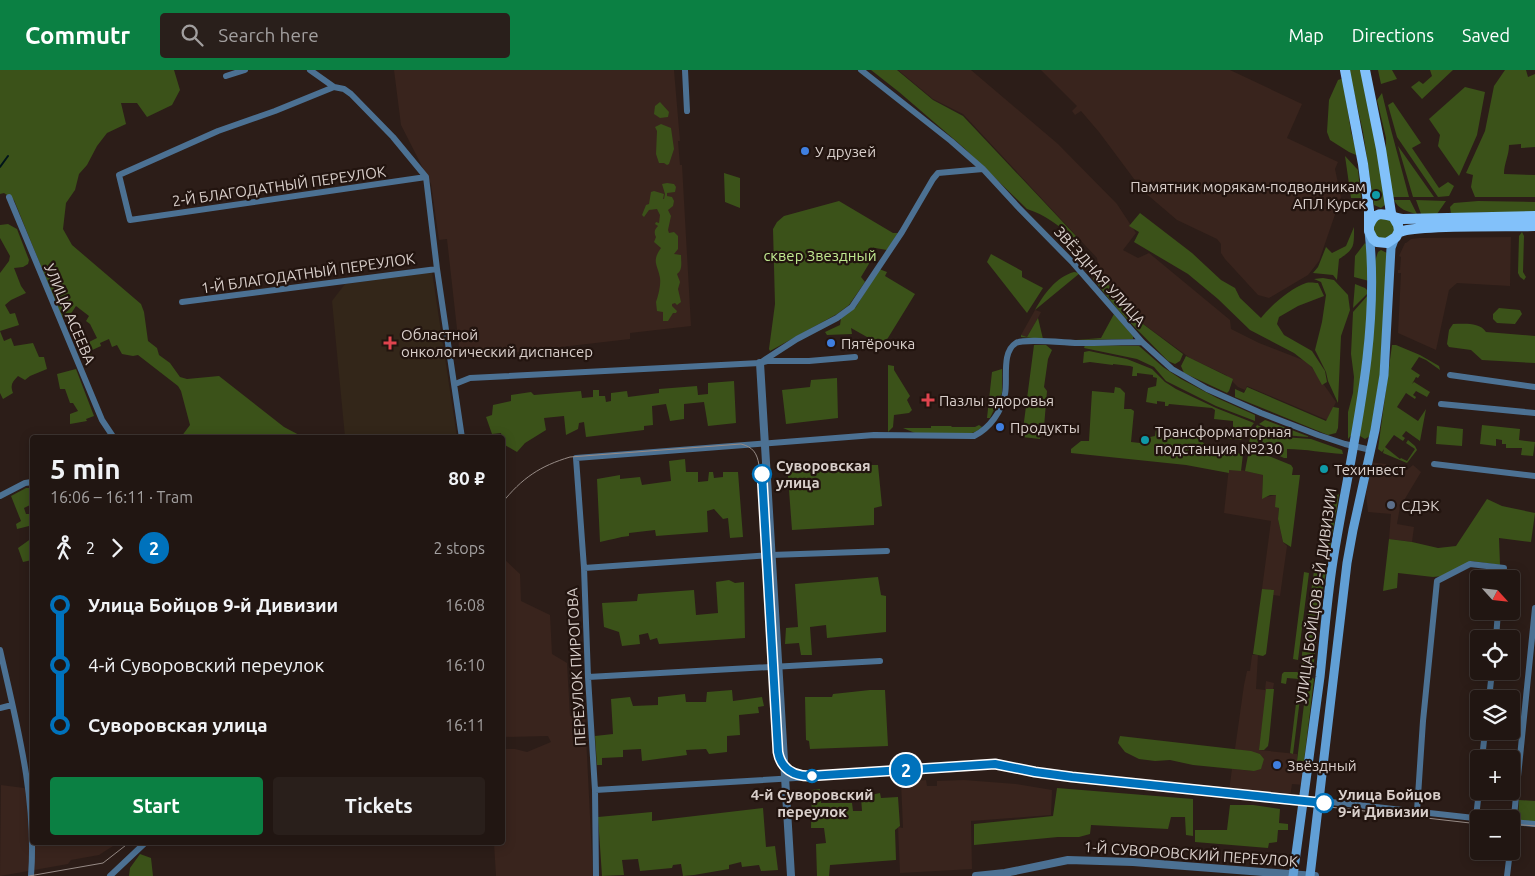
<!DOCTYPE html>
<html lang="en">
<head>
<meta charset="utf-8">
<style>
	:root { --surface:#211612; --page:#291f1b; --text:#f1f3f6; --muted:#a29f9f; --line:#3e3532; --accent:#0b8043 }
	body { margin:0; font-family:Ubuntu,sans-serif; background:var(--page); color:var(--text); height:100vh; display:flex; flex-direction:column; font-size:19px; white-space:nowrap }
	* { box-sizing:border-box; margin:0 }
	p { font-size:16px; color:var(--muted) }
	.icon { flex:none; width:28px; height:28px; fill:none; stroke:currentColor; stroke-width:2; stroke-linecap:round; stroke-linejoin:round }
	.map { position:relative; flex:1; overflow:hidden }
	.side { position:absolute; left:30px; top:365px; width:475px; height:410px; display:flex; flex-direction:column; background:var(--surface); border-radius:5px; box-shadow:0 2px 12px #0003,0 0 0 1px var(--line) }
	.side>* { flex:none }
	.badge { padding:0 10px; border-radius:16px; font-size:18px; line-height:32px }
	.needle { width:32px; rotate:117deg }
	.tools { position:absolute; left:1470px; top:500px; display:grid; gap:10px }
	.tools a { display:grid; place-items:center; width:50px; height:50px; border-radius:5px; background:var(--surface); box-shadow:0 2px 12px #0003,0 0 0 1px var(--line); font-size:25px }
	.map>.badge { position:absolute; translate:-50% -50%; box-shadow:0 0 0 2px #fff }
	.legs { display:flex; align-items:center; gap:8px; height:55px; padding:0 20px; font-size:16px }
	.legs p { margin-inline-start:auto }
	.headline { display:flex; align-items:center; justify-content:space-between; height:85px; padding:0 20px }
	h1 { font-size:28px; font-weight:600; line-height:38px }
	.action { display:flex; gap:10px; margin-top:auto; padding:10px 20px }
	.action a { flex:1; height:58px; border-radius:5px; background:var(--accent); color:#fff; font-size:20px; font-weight:600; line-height:58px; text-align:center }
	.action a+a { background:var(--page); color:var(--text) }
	ul { padding:0 20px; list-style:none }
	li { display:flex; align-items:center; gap:18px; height:60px; font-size:19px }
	li i { display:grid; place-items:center; width:8px; height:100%; margin:0 6px; background:currentColor }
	li i::after { content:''; width:12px; height:12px; margin:-6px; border:4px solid; border-radius:50%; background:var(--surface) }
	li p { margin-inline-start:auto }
	li:first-child i { background:linear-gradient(#0000 50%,currentColor 0) }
	li:last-child i { background:linear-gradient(currentColor 50%,#0000 0) }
	header { display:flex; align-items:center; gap:30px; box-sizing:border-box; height:70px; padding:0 25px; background:var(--accent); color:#fff }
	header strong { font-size:24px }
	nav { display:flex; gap:28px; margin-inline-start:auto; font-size:18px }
	.search { width:350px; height:45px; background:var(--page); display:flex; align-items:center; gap:12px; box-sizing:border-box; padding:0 18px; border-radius:5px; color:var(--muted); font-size:19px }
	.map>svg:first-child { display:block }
	.built { fill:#39241d }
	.medical { fill:#332619 }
	.green { fill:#3b5219 }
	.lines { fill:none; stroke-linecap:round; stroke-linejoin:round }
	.stream { stroke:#00141a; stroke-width:2 }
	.minor { stroke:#4c7193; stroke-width:6 }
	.tertiary { stroke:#4c7193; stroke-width:8 }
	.secondary { stroke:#619fd5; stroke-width:9 }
	.primary { stroke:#82c1fa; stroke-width:10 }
	.tram { stroke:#978b86; stroke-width:1 }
	.line-1-casing { stroke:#fff; stroke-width:11 }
	.line-1 { stroke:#0072bc; stroke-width:8 }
	.shop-dot { fill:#3f7fe0; stroke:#22140f; stroke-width:2 }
	.culture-dot { fill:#0f9aa8; stroke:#22140f; stroke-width:2 }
	.health-dot { fill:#e0444e; stroke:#22140f; stroke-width:2 }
	.stop-1-dot { fill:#fff; stroke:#0072bc; stroke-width:2.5 }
	.service-dot { fill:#5c6f8a; stroke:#22140f; stroke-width:2 }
	.labels { text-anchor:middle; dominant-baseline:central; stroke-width:4.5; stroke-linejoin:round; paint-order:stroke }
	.poi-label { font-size:15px; fill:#d9cfcb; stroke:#22140f; text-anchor:start }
	.street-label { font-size:15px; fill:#d9cfcb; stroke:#22140f }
	.park-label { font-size:15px; fill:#c0e990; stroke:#22140f }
	.stop-label { font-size:15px; font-weight:bold; fill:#d9cfcb; stroke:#22140f; text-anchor:start }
</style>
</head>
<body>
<header>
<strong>Commutr</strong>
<div class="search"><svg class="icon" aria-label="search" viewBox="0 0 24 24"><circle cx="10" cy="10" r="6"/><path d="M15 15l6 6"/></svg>Search here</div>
<nav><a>Map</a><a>Directions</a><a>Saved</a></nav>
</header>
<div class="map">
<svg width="1535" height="806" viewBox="0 0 1535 806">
	<rect width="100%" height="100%" fill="#2c1d18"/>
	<path class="built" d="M394,0H674L680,71H678L680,95H682L691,256L630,263V269L509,283L494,287L477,284L460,286L447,169L439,170L431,114L401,55Z
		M898,0H971L1058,74L1117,134L1136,163L1123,180L1138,188L1149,183L1230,250L1231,259L1259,273L1308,292L1336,332L1327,350L1247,316L1245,320L1238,317L1226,305L1190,288L1131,245L1097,201L1099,200L1097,188L963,44L933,29Z
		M1041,0H1230L1302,34L1287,68L1338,92L1335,99L1341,127L1319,191L1308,205L1269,228L1258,225L1225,189L1221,183V174L1217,169L1177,150L1143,121L1099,62L1081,41L1075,45L1072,41L1077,36Z
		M1511,167L1510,216L1457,213L1449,220L1436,280L1398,263L1401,203H1398V200H1400L1401,187L1399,186L1405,173H1406L1411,169L1419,168Z
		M1035,240L1041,242L1038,248L1027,267L1021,265Z
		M1370,392L1386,394V398L1407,400L1413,395L1421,402L1400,437L1397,454L1414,457L1412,472L1389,469L1391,444L1368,442L1366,424Z
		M1229,397L1263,405L1262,428L1276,425L1279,437L1278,449L1283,472L1287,476L1280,526L1273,525V520L1262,519L1271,451L1224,443Z
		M503,488L520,504L521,531L550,545L552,584L567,593L570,646H585L593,806H496L494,773L502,772L503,679H515L527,682L551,672L548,666L503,667Z
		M1252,585H1258L1256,619L1265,620L1266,611L1274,613L1273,619H1267L1259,680L1297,684V691H1307L1304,715L1292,714L1290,728L1229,721L1232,699L1254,701L1264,689L1260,684L1235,679L1244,615L1247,601H1250Z
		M926,710L927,716H937V711L964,710L1016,714L1052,720L1051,745L971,751L972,799L900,803L898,757L903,758L901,712Z
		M1,715L32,719V772L111,773L113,776L99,785L71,790L68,794L0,806Z"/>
	<path class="medical" d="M432,202L457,367H345L332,231L345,214Z"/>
	<path class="green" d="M0,0H174L180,20L172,35L147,47L137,33H121L126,54L107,63L97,76L87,95L79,104L75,120L66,133L63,159L72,175L141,234L144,242L148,271L157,278L159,285L170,293L180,307L187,309L219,306L284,357L303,367H181L190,355L181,321L178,316L138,285L133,286L122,284L117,275L112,277L109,269L100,273L101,276L90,281L92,285L82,290L77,278L97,268L90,254L86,251L89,246L76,236L70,245L62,248L14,130L4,123L0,124Z
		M871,0H897L933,30L963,46L1076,166L1073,168C1058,155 1046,145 1027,139L963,77L899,22Z
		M1349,0H1362L1365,11L1386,134L1381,138L1374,135L1363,62Z
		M1378,0H1392L1397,9L1381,14Z
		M1430,0H1453L1422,29L1411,17L1419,11L1423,14L1432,6Z
		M1505,0H1526L1528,7L1535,4V77L1521,78V74L1509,75C1509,86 1504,93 1504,104L1535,105V127H1475L1471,117L1473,105L1466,103L1485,61L1494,16Z
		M1341,9L1343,10L1351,62L1357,83L1356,85L1349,82L1330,70L1327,62L1329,30L1338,10Z
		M1465,17L1485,22L1477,65L1459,106L1438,76L1440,65L1429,49Z
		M1382,23L1390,56L1409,127H1393L1386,89V68L1377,30Z
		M660,32L669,42L668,47L660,48L654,44L655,36Z
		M1393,32L1421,73L1412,78L1439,118L1448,112L1454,116L1449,126L1438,127L1397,67L1388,35Z
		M661,54L671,58L674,79L669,94L667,95L664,93H659L656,84L657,61L655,57Z
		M1398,76L1434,127H1413Z
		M1345,86L1358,100L1361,128H1351Z
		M724,103L740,108V138L725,132Z
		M667,113L674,114L676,117L675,122L667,123V126L672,127L674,131L673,136L668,140L671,146L668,160L669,163L674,162L678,166V179L674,184L681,185C681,192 683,200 677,204L680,212L678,219L681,232L677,235L675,233L672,234V236L677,241L676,243H673L668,251H663V242L657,241L656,232C658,226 661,216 660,208C658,195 651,192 661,178L654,172L656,167C654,163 654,160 658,156L655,154L656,152L659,153L660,145L657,139L649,140L644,147L642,145L646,135L649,134L651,122L654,121L664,124L663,129H664L665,124L662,114Z
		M1394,130H1410L1417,144C1408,142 1398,139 1394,130Z
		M1416,130L1446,131L1437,144H1421Z
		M839,131L893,163H898L887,180L875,178L873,187L861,207L865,212L849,235L837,244L770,281L769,279L775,234L773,159L777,152L784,146Z
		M1478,131L1535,132V143H1496L1490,142L1451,144L1450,137L1454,133Z
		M1140,143L1192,183L1221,210L1235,218L1240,228L1261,248C1270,236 1291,218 1306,213C1310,212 1315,213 1318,213L1324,226L1298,236L1279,247L1277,254L1284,265L1312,281L1325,301L1327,312L1322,315L1312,297L1294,283L1250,260L1218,229L1188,204L1134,172L1139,162L1129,156Z
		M1382,147L1392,151L1395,161L1390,169H1377L1372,155Z
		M8,154L17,159L29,190L28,194L23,197L14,198L21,216L26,223L11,230L5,235L10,244L15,243L19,255L0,261L4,271L11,268L14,276L33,273L39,287H44L47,299L30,306L25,310L18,306C12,312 10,315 13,323L3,329L0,323V203L9,191L10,186L0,168V155Z
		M1354,157C1354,176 1355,179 1339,189L1337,210L1333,205L1313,203L1318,197L1326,177L1332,183L1346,176Z
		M1522,162L1524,166L1523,202L1526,207L1524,210L1520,207L1518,203L1519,166Z
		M1365,173L1368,177L1369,211L1354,207L1355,186Z
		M1381,180L1387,183L1380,305L1370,366L1365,369L1360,366V363L1374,231L1375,191L1378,182Z
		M991,184L1022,201V207L1043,218L1027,243L987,192Z
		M879,199L887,202L885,206L915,224L883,276L851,258L852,264L827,265L825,262L840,255L841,248L856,237Z
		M1074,202L1080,203L1035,240C1044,224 1056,207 1074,202Z
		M1099,202L1131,245L1183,284L1180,291L1175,294L1168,291L1118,240L1093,209Z
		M1323,208L1334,210L1348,225L1350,240L1341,266L1338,333L1328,311L1326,302L1315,280L1322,252L1326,225L1321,212L1314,209Z
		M1355,214L1365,218L1369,222L1353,238Z
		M1368,225L1364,282L1353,363L1348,369V342L1353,323L1354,307L1351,284L1353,242Z
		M1499,238L1520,240L1522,244L1515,254L1497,253L1493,249V244Z
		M1114,244L1133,266V269L1076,270L1101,268Z
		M1038,248L1043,269L1021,267V265L1027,267Z
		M1453,254C1465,254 1479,252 1486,262L1535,266V293L1482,290L1471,280L1449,277L1447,274L1449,260Z
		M1034,275H1046L1052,280L1048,289L1044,317L1047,321L1044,357L1041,359L1040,369L1022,367Z
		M1085,275L1139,276L1163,297L1181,309L1217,328L1255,345V351L1216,336L1166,311L1154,297L1137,289L1084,278Z
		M1392,275H1396L1420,285L1439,296L1440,300L1426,290L1419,287L1411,299L1420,305L1418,308L1416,307L1412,314L1414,312L1430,322L1427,327L1416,321L1413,325L1416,327L1415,329L1406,323L1397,337L1418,351L1426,339L1420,371L1406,361L1402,366L1405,368L1403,371L1394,365L1385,377L1400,389L1401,388L1407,391L1415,379L1406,373L1408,370L1415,376L1417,380L1407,393L1383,383L1384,379L1382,382L1378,379Z
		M1089,281L1127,289L1152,299L1165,312L1176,319L1216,338L1254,353L1241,370L1226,368L1227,364L1233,363V351L1214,349L1215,340L1212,338L1169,334L1168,336H1165V332L1157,331V334L1146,332L1148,318L1156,316L1157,308L1153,307V305L1137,303V306H1132L1133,297L1130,296L1113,294V295L1090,292L1083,293L1084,282Z
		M1186,286L1233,309L1229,321L1227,323L1184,303L1181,296Z
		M888,295L894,296V300L910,326L907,330L912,340L909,343L894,345L893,357L888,362Z
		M76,299L94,346L86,349L87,351L70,354V344L78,341L73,333H70L65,319H60L57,304Z
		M1002,299V323L990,348H987L992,302Z
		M837,308L838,348L786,354L782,320L810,317L811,310Z
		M734,311L736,353L708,356L704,332L684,334V349L670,351L666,334L652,336L653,355L644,356V360L586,367L584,352L579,353L578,359L566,365L564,346L544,348L546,360L525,373L517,382L503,374L501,363L492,364L486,347L492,345L493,335L511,331V325L531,322L534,325L581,321L582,328L593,327V320H599V326H605L606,332L611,331V323L627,321L628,327L659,323V319L697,316L698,325L708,324V313Z
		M1115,317L1120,318L1125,323L1124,339H1131L1134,341L1131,372L1149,374L1150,367L1155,366L1156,359L1192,363V367L1198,368L1210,379L1243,384L1241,401L1229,400V403L1186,395L1071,383V379L1081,371H1089L1092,321L1114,323Z
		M1247,317L1326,351L1333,337L1339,338L1338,358L1336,363L1328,365L1235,327V319L1244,323Z
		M1265,350L1268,351L1310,367L1283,365L1259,354Z
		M979,355L982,357L977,361L972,363H915L903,358H931V356H951L952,357H975Z
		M1257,355L1283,367L1311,369L1342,380L1343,384C1324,383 1306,379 1287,379V388H1284L1249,372L1252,362Z
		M1482,355L1520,359L1519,370L1535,372L1533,386L1521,385L1522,378H1506V374H1502V370L1496,369V376L1480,374Z
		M1437,356L1463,359L1462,376L1436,374Z
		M1252,379L1291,395L1293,398L1292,405H1300L1291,477L1283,472L1278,449L1279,438L1275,437L1276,425H1270L1262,429L1263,405L1245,401L1249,380Z
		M685,389L686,402H698V412L708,411L709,402H713L714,408L723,407V402H738L743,467L730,468L728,448L723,449L714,439L707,441L708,462L656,466L655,460L629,463V466C619,467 610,470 600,472L597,409L620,405V409L640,407L642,415L671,411L669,391Z
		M816,392L817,400H860L862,395H878L882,436L874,438V455L792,460L787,393Z
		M26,418H32V434L24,438L26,444H29L31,448L32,447V490L23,492L18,478L32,468L29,456L17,459L16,454L21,451L11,426Z
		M1339,424L1329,484L1327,486L1320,485L1328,431Z
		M1487,429L1502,436L1535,443L1531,472L1499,468L1500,495L1471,491L1442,506L1433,507L1398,503L1397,518L1383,521L1389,469L1412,472L1438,478L1456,476Z
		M1315,494L1323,496L1326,502L1319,537L1314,592L1310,597L1303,596L1302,584Z
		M1304,502L1309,503L1298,590L1293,589Z
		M878,507L881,525L886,526V562L827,568L826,555L810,557L812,585H801L799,573L785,574L786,558L798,557L795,514Z
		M729,510L735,513L744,512L745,568L659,574L657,568L650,570L648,563L639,565L640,574L622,576L619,562L604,557L602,533L637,531L638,524L694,520L696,545L718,543L716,512Z
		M1262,519L1274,520L1266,584L1263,586L1253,584Z
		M1284,602H1297L1303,605L1293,684L1290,683L1299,609L1287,608L1286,614L1281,613L1282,604Z
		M1309,605L1314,609L1304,691H1297L1307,610Z
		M1266,619H1274L1269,670L1268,676L1264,680H1259Z
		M732,620L733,631L762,627L764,636L758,637L759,643L739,645L740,665L727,666V682L709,684L706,679L686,680L687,685L642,691L641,679L623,680V687L602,688V695H597L595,666L613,664L611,629L630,627L633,636L658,635V627L685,624L686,632H706L707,622Z
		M870,620H885L888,676L810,679L809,671L806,670L805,627H832L833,624Z
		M1120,666L1251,681L1260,684L1264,689L1261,699L1254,701L1193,695L1170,690L1155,691L1139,689L1125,682L1118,673Z
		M1057,718L1193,729V766L1186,765L1185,747H1171L1168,759L1091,755L1090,764L1079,767H1058L974,775V754L1053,746Z
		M820,719L821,733H852L853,741H862L861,727L880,723L881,728L898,727L900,756L895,760L896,790L830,795L829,806H817L816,774L826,773L824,758H811L812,720Z
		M1519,730L1535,731V752L1518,750Z
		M1230,735H1253L1280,739L1279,753L1288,754V760H1278L1277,772L1269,773L1268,778L1195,772V760H1227Z
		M763,738L766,777L775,776L778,800L761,801L759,795L742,797L741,792L729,795V799L694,805L683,806L681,794L673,795L672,798L640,801L638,789L622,790L624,805L602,806L598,747L652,742V751Z
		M140,784L151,788L153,806H129L130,798Z"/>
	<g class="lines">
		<path class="stream" d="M0,97L8,86"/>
		<path class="minor" d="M310,0L334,17L344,19L351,24L393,67L426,107L437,199L462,368
			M685,0L687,41
			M861,0L951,71L983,99L1018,137L1073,193L1142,272L1172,299L1207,319L1261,343L1318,365L1345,374L1371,380
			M226,6L245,0
			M334,17L275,41L218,61L119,105L130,150L426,107
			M9,127L102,350L114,368
			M182,232L437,199
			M763,291L797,269L837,248L852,237L902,162L933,109L938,103L983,99
			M1450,305L1535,317
			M455,314L470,308L760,293L767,291H809L855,287
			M1441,334L1535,343
			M1434,394L1535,406
			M0,426L25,413L32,412
			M502,427L503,426
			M584,498L771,485L887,481
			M1496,569L1498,541
			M0,580C17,655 37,729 31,806
			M588,607L880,591
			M1489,629L1492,601
			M0,638L12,635
			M1482,689L1485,661
			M595,720L880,703
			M1304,729L1483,749
			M1417,741L1423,651L1437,511L1470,494L1504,498L1502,509
			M1476,748L1479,720
			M1512,752L1535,754
			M1511,776L1535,538
			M110,806L146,772
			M596,806L595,720L588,607L584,498L576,388L874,365L974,366C990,358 1002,341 1005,324C1008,310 1001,282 1016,273C1024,268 1068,273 1081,273C1101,273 1122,272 1142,272
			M1507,806L1510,781"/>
		<path class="tertiary" d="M760,293L791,806
			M976,806L1005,803L1068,790L1133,792L1315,806"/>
		<path class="secondary" d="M1293,806C1302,740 1311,674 1320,607C1324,569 1327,529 1333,491C1350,384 1381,270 1369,161
			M1310,806L1347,493L1353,460L1375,360L1384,305L1391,178L1394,170"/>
		<path class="primary" d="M1345,0L1363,94L1369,140V161L1373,169L1377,172L1387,173L1396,167L1399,161L1398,155L1391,143L1381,79L1365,0
			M1369,156C1377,135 1389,148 1403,149L1535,146
			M1398,163C1411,154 1512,157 1535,156"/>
		<path class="tram" d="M502,433C522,408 540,396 570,387L741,374C753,377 757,383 759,395L776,687C781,703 793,709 809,709L994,698L1052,708L1303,734L1479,754
			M1511,754L1535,756
			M29,806L103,793L130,772"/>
	</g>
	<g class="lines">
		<defs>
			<path id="line-1" d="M762,404L778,682C781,699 794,706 810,706L995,694L1035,702L1072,707L1324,733"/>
		</defs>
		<use href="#line-1" class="line-1-casing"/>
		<use href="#line-1" class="line-1"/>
	</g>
	<g class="shop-dot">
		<circle cx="805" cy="81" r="5"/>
		<circle cx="831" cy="273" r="5"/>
		<circle cx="1000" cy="357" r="5"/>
		<circle cx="1277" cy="695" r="5"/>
	</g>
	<g class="culture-dot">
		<circle cx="1376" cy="125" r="5"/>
		<circle cx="1145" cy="370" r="5"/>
		<circle cx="1324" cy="399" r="5"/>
	</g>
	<g class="health-dot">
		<path d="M387.5 265.5h5v5h5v5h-5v5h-5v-5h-5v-5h5z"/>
		<path d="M925.5 322.5h5v5h5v5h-5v5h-5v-5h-5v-5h5z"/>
	</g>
	<g class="stop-1-dot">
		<circle cx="762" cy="404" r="9"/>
		<circle cx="812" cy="706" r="6"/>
		<circle cx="1324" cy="733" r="9"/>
	</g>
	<circle class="service-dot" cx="1391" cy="435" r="5"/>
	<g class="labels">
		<g class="poi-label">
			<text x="815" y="81">У друзей</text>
			<text x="1366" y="116" text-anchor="end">Памятник морякам-подводникам<tspan x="1366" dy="17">АПЛ Курск</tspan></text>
			<text x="401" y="264">Областной<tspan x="401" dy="17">онкологический диспансер</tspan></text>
			<text x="841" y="273">Пятёрочка</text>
			<text x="939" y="330">Пазлы здоровья</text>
			<text x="1010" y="357">Продукты</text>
			<text x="1155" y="361">Трансформаторная<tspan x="1155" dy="17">подстанция №230</tspan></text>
			<text x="1334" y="399">Техинвест</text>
			<text x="1401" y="435">СДЭК</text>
			<text x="1287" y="695">Звёздный</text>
		</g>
		<g class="street-label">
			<text transform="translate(279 116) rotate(-8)">2-Й БЛАГОДАТНЫЙ ПЕРЕУЛОК</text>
			<text transform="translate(308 203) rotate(-8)">1-Й БЛАГОДАТНЫЙ ПЕРЕУЛОК</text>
			<text transform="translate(1100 206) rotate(48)">ЗВЁЗДНАЯ УЛИЦА</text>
			<text transform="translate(70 244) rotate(67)">УЛИЦА АСЕЕВА</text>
			<text transform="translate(1316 526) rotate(-82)">УЛИЦА БОЙЦОВ 9-Й ДИВИЗИИ</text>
			<text transform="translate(576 597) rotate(-93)">ПЕРЕУЛОК ПИРОГОВА</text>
			<text transform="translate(1191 784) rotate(4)">1-Й СУВОРОВСКИЙ ПЕРЕУЛОК</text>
		</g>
		<g class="park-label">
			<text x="820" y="185">сквер Звездный</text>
		</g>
		<g class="stop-label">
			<text x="776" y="395">Суворовская<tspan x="776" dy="17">улица</tspan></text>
			<text x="812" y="724" text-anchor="middle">4-й Суворовский<tspan x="812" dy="17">переулок</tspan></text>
			<text x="1338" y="724">Улица Бойцов<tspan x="1338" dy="17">9-й Дивизии</tspan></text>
		</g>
	</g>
</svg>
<div class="tools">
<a><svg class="needle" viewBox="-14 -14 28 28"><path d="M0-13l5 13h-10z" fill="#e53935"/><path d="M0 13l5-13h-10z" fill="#a29f9f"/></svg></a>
<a><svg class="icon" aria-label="locate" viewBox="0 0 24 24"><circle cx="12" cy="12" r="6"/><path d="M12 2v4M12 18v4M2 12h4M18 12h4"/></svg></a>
<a><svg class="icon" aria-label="layers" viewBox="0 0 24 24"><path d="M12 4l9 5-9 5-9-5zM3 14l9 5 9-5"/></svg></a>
<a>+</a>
<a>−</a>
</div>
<b class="badge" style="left:906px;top:700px;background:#0072bc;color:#fff">2</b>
<section class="side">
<div class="headline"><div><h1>5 min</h1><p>16:06 – 16:11 · Tram</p></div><b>80 ₽</b></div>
<div class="legs"><svg class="icon" aria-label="walk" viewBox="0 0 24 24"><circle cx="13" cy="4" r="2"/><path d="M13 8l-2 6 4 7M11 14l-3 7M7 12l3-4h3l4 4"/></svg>2<svg class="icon" aria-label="forward" viewBox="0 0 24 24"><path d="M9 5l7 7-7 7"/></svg><b class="badge" style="background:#0072bc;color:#fff">2</b><p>2 stops</p></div>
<ul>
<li><i style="color:#0072bc"></i><b>Улица Бойцов 9-й Дивизии</b><p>16:08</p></li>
<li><i style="color:#0072bc"></i><span>4-й Суворовский переулок</span><p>16:10</p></li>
<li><i style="color:#0072bc"></i><b>Суворовская улица</b><p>16:11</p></li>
</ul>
<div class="action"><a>Start</a><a>Tickets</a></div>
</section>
</div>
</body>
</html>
